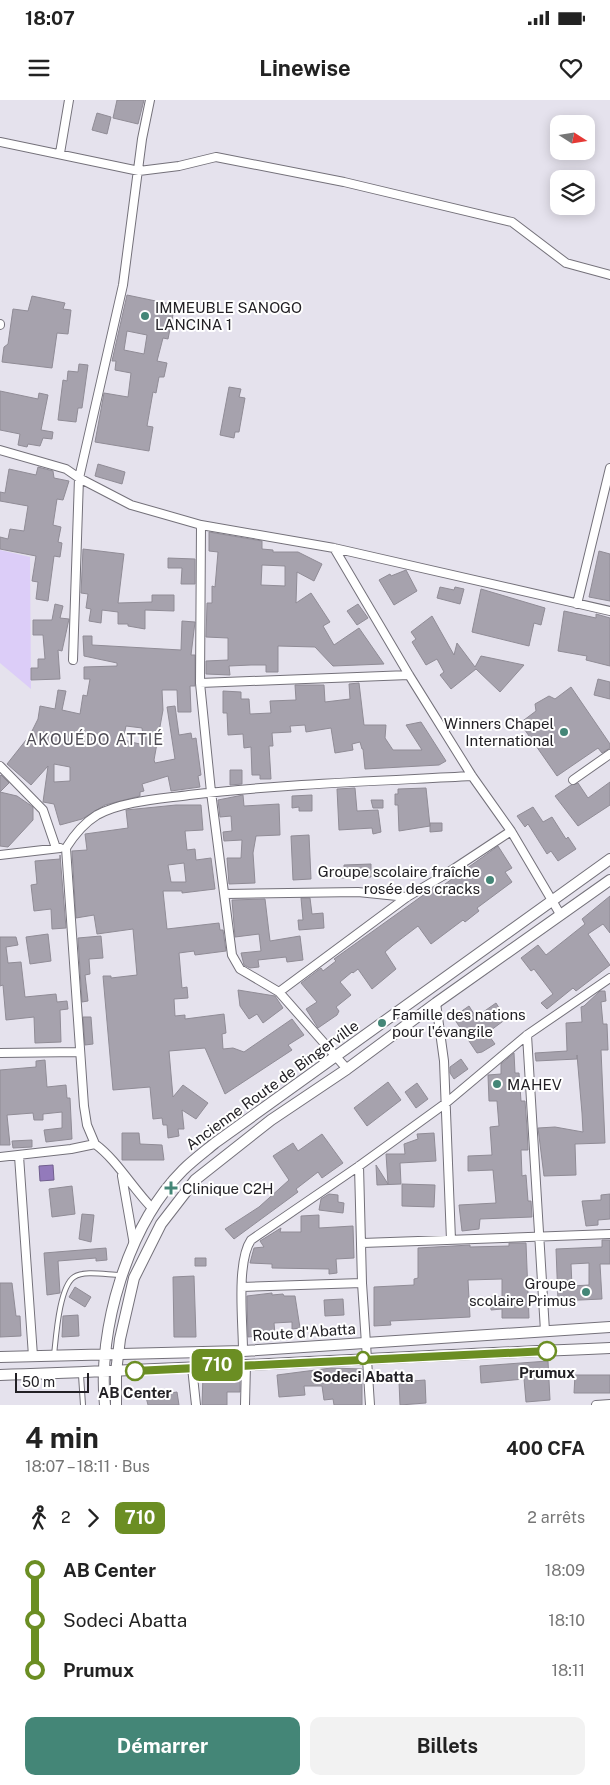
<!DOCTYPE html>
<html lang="fr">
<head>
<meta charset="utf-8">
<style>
	:root { --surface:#fff; --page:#f2f2f2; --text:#222; --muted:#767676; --accent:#448677 }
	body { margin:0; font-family:"Public Sans",sans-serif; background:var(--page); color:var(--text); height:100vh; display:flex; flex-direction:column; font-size:19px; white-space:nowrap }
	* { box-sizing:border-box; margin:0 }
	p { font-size:16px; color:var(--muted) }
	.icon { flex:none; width:28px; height:28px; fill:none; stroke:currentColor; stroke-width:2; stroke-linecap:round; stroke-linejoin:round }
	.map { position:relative; height:1305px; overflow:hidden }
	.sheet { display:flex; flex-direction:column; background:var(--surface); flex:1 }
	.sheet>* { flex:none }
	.badge { padding:0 10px; border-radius:8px; font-size:18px; line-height:32px }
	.needle { width:32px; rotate:102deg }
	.fabs { position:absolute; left:550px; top:15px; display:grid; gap:10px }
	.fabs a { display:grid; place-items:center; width:45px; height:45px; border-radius:10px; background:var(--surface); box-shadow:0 2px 12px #0003; font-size:25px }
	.scale { position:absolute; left:15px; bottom:12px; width:74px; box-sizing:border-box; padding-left:5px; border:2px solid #222025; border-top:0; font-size:14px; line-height:18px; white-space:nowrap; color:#222025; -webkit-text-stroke:4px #fff; paint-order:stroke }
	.map>.badge { position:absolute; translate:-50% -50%; box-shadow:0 0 0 2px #fff }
	.legs { display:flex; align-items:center; gap:8px; height:55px; padding:0 25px; font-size:16px }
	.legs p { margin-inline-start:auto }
	.headline { display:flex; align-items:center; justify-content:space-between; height:85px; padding:0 25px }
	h1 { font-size:28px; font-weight:700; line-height:38px }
	.primary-button { display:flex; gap:10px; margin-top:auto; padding:10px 25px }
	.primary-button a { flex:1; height:58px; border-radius:10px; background:var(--accent); color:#fff; font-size:20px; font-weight:700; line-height:58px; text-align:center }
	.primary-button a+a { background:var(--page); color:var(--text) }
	ul { padding:0 25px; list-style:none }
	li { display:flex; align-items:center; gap:18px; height:50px; font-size:19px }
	li i { display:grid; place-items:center; width:8px; height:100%; margin:0 6px; background:currentColor }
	li i::after { content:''; width:12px; height:12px; margin:-6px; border:4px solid; border-radius:50%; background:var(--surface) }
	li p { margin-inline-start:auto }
	li:first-child i { background:linear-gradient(#0000 50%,currentColor 0) }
	li:last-child i { background:linear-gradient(currentColor 50%,#0000 0) }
	.status { display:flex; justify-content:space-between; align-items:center; height:35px; padding:0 25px; background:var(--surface); direction:ltr }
	.status svg { height:14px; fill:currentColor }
	header { display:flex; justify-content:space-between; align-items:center; height:65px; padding:0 25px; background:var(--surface); font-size:22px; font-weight:700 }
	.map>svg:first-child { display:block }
	.green { fill:#dccdf8 }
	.water { fill:#937abb; stroke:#715f8e }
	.building { fill:#a6a2ad; stroke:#908c96; fill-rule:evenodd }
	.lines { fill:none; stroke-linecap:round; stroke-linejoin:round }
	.service-casing { stroke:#74717a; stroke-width:6 }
	.minor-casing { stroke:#74717a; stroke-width:10 }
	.tertiary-casing { stroke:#74717a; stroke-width:12 }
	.service { stroke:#fff; stroke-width:4 }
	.minor { stroke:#fff; stroke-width:8 }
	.tertiary { stroke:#fff; stroke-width:10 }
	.line-1-casing { stroke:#fff; stroke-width:11 }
	.line-1 { stroke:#6b8e23; stroke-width:8 }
	.poi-dot { fill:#448677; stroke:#fff; stroke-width:2 }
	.stop-1-dot { fill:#fff; stroke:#6b8e23; stroke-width:2.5 }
	.labels { text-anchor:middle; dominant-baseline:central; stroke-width:4; stroke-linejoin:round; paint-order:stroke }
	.poi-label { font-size:15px; fill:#222025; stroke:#fff; text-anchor:start }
	.street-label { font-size:15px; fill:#222025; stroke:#fff }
	.stop-label { font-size:15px; font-weight:bold; fill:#222025; stroke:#fff }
	.neighbourhood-label { font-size:16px; letter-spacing:1px; fill:#504d56; stroke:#fff }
</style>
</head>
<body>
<div class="status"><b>18:07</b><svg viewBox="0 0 49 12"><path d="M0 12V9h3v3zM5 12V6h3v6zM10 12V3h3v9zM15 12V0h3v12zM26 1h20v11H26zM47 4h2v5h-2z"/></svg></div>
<header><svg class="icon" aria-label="menu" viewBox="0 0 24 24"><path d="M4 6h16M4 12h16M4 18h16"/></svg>Linewise<svg class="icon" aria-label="heart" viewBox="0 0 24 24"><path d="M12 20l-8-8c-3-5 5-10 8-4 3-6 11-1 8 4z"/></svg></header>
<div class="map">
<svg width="610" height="1305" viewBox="0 0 610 1305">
	<rect width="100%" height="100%" fill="#e5e2ed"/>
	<path class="green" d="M0,450L30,457L31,589L0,563Z"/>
	<path class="water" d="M53,1065L54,1080L40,1081L39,1066Z"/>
	<path class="building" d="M117,0H144L138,24L113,18Z
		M97,13L111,17L107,34L92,30Z
		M127,195L175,205L168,239L163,238L157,261L167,263L164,277H159L156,293L153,292L147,326L153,327L149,351L95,342L104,293L128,297L131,273L115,270L116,261H112ZM127,231L147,235L144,254L124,250Z
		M32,196L65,203L63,209L71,210L68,234L57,233L52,268L2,262L4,247L8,244L13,209L28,211Z
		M79,264L88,265L82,308H78L76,322L58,320L63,280L67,281L68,271L78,272Z
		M229,287L241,289L239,297L245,298L239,332H235L234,338L220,335Z
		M0,291L38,299L39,293L48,295L41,330L53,332L52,339L43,338L40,346L28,344L27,347L18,345L20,334L0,330Z
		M98,364L125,372L122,384L95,376Z
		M38,367L53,371L54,378L69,381L63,400L57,399L53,425L61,427L58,442L62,443L60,457L54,456L48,501L36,499L38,482L32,481L36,456L0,449V437L8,439L10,429L24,431L28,406L0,401V392L5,393L9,369L36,375Z
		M209,432L262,441V449L273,450V452H298L322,464L314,481L297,472L296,503L311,493L330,522L323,526L334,545L359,528L384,564L333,566L315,547L278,546V572H266V565H251L229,566L230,575L206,574V561L228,560V538L206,537L207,503H212V486L215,487L218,452L209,451ZM262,465L285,466V486L261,485Z
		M83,449L124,454L118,503L152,502V495H174V511L145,510V529L128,526V524H118V512L102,510L101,523L89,521L91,509L86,508L88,494L81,493Z
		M599,451L610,454V501L589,497Z
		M168,458L195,459V484H181L182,468H168Z
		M406,470L417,491L394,505L379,480L390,474L391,476Z
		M440,487L454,490L455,487L464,489L460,504L437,498Z
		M481,489L545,508L541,525L534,523L529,546L472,532Z
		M55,504L63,506L60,518L69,519L62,551L58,550L60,579L31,580V568H38V559H45L43,535H33V520H52Z
		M358,504L368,518L357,525L347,511Z
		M564,511L596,518V514L610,518V566L586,560L587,556L558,551Z
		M432,516L454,555L457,543L475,567L481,556L524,565L500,592L476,569L451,589L440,575L444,572L437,559L426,565L412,542L416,539L411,532Z
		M182,521L195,522L191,555H195V586H190L191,612H178L177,590H162L163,610L154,660L155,663L175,659L167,607L175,606L179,635L191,633L192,639L196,638L201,675L198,676L200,687L171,691L168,676L142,684L144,691L140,692V696L105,705L82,719L60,725L54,704L43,702L48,666L31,685L7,664L30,635L38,619L40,606L55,609L58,590L66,591L62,610L80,614L83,595L87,596L90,579H84V567L117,566V563L84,556L83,536H92V545L181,550ZM126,626L142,628L144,645L123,640ZM54,664L70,667V681L54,682Z
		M598,579L610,582V599L594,595Z
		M359,583L364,625H386L385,638L393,650H422L406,625L421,622L446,661L439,665L365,669L363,649H362L360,642L352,644L353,650L335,653L331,628L306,632L305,625L290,626L291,632L272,633L273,646H269L271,679H260V675H252L251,647L244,648L243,634L228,635L227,613H223V591L241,592V599H249L250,614L271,613L270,601L296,600L295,585H324L325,602L350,599L349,584Z
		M571,587L610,644V648L602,653L598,648L557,676L520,623L536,611L535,604L549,596L555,599Z
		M230,670H242V684L230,685Z
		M1,675L9,683L0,692L17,696L33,707V720L8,747L0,746V676Z
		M610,682V705L578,726L555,696L571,685L578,683L588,698Z
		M355,688L357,711L378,710L381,732L373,734L372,728L339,730L337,689Z
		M426,688L430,726L399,731L398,705H395V694H398V689Z
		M243,695L244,706L279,704L280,735L256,736L253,753L255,783L229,784L227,758H241L242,740L224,741L223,732L232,731L231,716L220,717L218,700Z
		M312,695V711H299V707L292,708V696Z
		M371,700H383V708H373Z
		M176,705H201L203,730L185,731L187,750L195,749L196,760L211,758L215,789L182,793V791H163L167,829L219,823L220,830H223L226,851L195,855L194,851L179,853L182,888L187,887L188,898L174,899L175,916L185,915V919L224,914L226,933L222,934L223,949L233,948L244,952L292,919L304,935L288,945L292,950L225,994L205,948L169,951L173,997L183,985L208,1003L196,1019L182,1010L184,1029H178L179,1036L168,1038L167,1025H163L162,1018L153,1019L150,987L113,990L103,876H111V878L137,875L133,829L97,834L94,815L76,818L72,751L87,750L85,734L128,728L126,710ZM184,763L186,782H171L168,765Z
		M533,707L543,722L552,717L566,739L568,737L576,749L558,761L551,751L547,754L528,724L525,727L517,716Z
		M430,723H442V731L430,732Z
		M309,735L311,779L293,780L291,736Z
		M498,746L512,768L505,772L512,782L477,808L479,811L465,822L463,820L431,844L418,826L393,845L385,852L396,869L372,889L358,869L353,873L352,872L340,882L351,895L336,907L339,911L337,915L318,928L306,909L317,902L301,883L321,868L323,871L336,861L334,859L429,791L436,786L438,789Z
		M60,755L66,828L52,829L51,809L34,811L31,785L37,784L35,761L60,759Z
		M371,764V777L340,778V769L344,768V765Z
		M610,796V833L603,824L588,834L610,865L576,891L573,888L547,909L541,903L553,894L534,869L531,871L521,858L538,845L546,855L585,824L582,819Z
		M301,798H310L312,814L323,813L324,828L299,830L298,820H303Z
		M265,799L270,841L300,836L303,860L287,862L286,857L258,860L259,867L250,868L244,865L241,853L261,851L259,834L235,837L232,800Z
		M48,834L51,861L30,864L26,837Z
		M101,836L103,858L89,859L90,874L85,875L88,901L82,902L78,838Z
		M0,837H16L18,845L6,847L8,863L21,862L25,897L56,894L57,902L67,901L68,909L60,910L61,942L35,943L34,917L6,920L3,885L0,886Z
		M238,890L275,896L283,908L263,923L257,914L249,919L240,906Z
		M600,891H605L606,901L601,902L603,924H607L608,950H601L605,1043L575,1044L576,1075L544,1076L538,1028L555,1027L583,1032L582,1013L577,955V959L536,961L535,953L567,951L566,923L582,922L581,907L584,906Z
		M496,903L506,919L487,933L495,944L482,952L477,953L453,917L469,906L476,917Z
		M83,917H91L93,944L85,945Z
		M514,953L515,973H519L521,1001H525L527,1028L528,1050H521L522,1076L526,1075L528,1101H531L532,1117L480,1119L479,1129L462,1131L459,1105L496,1103L493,1070L468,1071V1056L492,1055L490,1027L499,1026L497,1001H489L488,975L501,974V964Z
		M461,959L468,969L454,979L450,973V967Z
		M45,960L47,987L66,985L67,998H70L72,1039L46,1042L44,1030L62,1028V1012L43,1014V1020H34L33,1013L7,1015L10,1045H0V970L36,967V961Z
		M388,982L401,1000L367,1026L354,1008Z
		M417,983L428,999L416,1008L405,992Z
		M122,1033H139L140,1044L162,1045L164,1060H122Z
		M434,1033L436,1061L400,1063L401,1084L377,1085L376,1065L388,1084L386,1054H405L404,1044L418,1039L417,1034Z
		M322,1034L343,1063L322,1078L318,1072L296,1089L298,1092L234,1139L225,1129L259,1107L289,1080L273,1056L293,1043L298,1051Z
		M32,1040V1047L13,1048L12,1041Z
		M402,1084L435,1085L434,1107L402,1106Z
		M72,1086L75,1114L52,1117L49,1089Z
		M329,1094L338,1095V1102L344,1103L343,1113L319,1110L321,1099Z
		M610,1094V1119L598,1120V1125L586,1126L582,1101L601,1100V1095Z
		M82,1114L94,1115L91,1142L79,1139Z
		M319,1115V1128L353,1126L354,1158L336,1159L337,1173L329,1174V1169L272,1168V1164L250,1163L254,1148L264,1147L260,1141L281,1128L280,1132H301V1116Z
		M602,1140H610V1164H600L602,1199L558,1201L556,1149L602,1147ZM589,1163V1185L572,1186L571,1164Z
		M509,1143H526L529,1218H502V1209L491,1210L490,1197H502V1179L468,1180L470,1217L390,1221L391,1225L374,1226V1187L414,1185V1179L418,1178V1148L470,1145V1147L509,1146Z
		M106,1148L107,1160L96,1161V1158L58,1161L60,1193L47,1195L44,1153Z
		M195,1158H206V1166H195Z
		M194,1176L196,1237H174L173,1177Z
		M0,1183H12L16,1216H20L21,1236L0,1237Z
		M75,1187L91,1197L85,1207L69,1197Z
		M272,1193V1195L283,1194L284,1196H295L300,1228L292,1229V1222L274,1223L275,1234L248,1237L247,1196Z
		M343,1199L344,1215L325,1216L324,1200Z
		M78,1215L79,1236L62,1237L63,1216Z
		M548,1261L550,1300L526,1302L524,1279L481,1283L480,1266Z
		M331,1268L362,1269V1305H334L333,1299L324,1300L322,1286H304L305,1295L279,1297L277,1275Z
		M240,1272V1292H227V1305H202L203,1274Z
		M575,1275H610V1293H574Z
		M425,1280L426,1303L400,1305L399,1282Z
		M177,1292L179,1305H148L146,1297Z"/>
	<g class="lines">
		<defs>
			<path id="service" d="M54,1255C56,1238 59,1187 74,1177C84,1170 108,1175 120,1175
				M81,1275L83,1305"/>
			<path id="minor" d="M0,42L139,71L179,66L216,57L344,82L512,122L566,163L610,175
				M60,53L69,0
				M0,224V225
				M0,350L66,369L79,378L131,405L201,425L334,448L610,511
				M201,425L200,583L211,692L232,855L240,869L279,892L347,969
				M334,448L409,575L472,676L511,731L560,814
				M577,504L610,368
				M73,560L79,378L123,185L142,39L150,0
				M200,583L409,575
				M0,666L43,710L56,748
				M573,680L610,654
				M0,755L60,748
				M225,794L358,792L407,797
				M279,892L407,797L446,774L511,731
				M436,903L444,961L451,1140
				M527,935L545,1231
				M0,953L80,952
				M95,1044L87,1025L84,1006L66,748C74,735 84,723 97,715C123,701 160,699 189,695C283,684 378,681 472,676
				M19,1056L33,1256
				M0,1057L71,1049L95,1044C117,1060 133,1089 153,1109
				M122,1076L134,1145
				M362,1143L610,1134
				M362,1183L370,1305
				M242,1187L362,1183L359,1066
				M243,1251C243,1223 236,1162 251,1140L359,1066L446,1003L527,935L610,878
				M192,1267L196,1305
				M245,1305L246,1264
				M596,1305L610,1304"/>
			<path id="tertiary" d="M0,1257L243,1251L610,1227
				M0,1275C203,1269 407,1256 610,1248
				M105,1305C97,1230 128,1125 183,1070C192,1061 204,1052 215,1043L610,759
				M116,1305V1272L120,1239L134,1178L161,1124L195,1080L271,1020L347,969L436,903L610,780"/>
		</defs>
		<use href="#service" class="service-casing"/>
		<use href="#minor" class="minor-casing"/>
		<use href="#tertiary" class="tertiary-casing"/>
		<use href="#service" class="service"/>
		<use href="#minor" class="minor"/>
		<use href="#tertiary" class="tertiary"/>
	</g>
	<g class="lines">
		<defs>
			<path id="line-1" d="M135,1271L547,1251"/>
		</defs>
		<use href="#line-1" class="line-1-casing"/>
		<use href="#line-1" class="line-1"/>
	</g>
	<g class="poi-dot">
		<circle cx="145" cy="216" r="5"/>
		<circle cx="564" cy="632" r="5"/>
		<circle cx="490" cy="780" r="5"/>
		<circle cx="382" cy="923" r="5"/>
		<circle cx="497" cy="984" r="5"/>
		<path d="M168.5 1080.5h5v5h5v5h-5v5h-5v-5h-5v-5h5z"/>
		<circle cx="586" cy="1192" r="5"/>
	</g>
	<g class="stop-1-dot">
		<circle cx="547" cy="1251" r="9"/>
		<circle cx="363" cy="1258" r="6"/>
		<circle cx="135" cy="1271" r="9"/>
	</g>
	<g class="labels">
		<g class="poi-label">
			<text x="155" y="207">IMMEUBLE SANOGO<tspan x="155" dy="17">LANCINA 1</tspan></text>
			<text x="554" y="623" text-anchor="end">Winners Chapel<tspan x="554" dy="17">International</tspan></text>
			<text x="480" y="771" text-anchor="end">Groupe scolaire fraîche<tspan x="480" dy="17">rosée des cracks</tspan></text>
			<text x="392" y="914">Famille des nations<tspan x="392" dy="17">pour l'évangile</tspan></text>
			<text x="507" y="984">MAHEV</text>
			<text x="182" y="1088">Clinique C2H</text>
			<text x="576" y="1183" text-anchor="end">Groupe<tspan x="576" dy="17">scolaire Primus</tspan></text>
		</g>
		<g class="street-label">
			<text transform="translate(272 985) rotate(-36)">Ancienne Route de Bingerville</text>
			<text transform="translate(304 1232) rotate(-4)">Route d'Abatta</text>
		</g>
		<g class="stop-label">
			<text x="547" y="1272">Prumux</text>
			<text x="363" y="1276">Sodeci Abatta</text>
			<text x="135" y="1292">AB Center</text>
		</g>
		<g class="neighbourhood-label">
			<text x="95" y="639">AKOUÉDO ATTIÉ</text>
		</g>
	</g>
</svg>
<div class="fabs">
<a><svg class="needle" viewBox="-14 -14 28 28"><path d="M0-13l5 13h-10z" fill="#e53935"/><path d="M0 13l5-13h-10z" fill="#767676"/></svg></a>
<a><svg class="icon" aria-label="layers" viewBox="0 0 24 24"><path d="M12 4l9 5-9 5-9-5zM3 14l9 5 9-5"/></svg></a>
</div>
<div class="scale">50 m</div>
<b class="badge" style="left:217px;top:1265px;background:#6b8e23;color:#fff">710</b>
</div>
<section class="sheet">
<div class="headline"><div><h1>4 min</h1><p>18:07 – 18:11 · Bus</p></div><b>400 CFA</b></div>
<div class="legs"><svg class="icon" aria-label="walk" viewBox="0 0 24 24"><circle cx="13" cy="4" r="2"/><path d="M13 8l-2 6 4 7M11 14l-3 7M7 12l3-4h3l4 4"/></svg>2<svg class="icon" aria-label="forward" viewBox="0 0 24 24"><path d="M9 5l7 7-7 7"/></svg><b class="badge" style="background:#6b8e23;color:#fff">710</b><p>2 arrêts</p></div>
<ul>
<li><i style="color:#6b8e23"></i><b>AB Center</b><p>18:09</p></li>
<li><i style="color:#6b8e23"></i><span>Sodeci Abatta</span><p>18:10</p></li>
<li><i style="color:#6b8e23"></i><b>Prumux</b><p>18:11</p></li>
</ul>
<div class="primary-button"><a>Démarrer</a><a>Billets</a></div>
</section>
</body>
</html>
